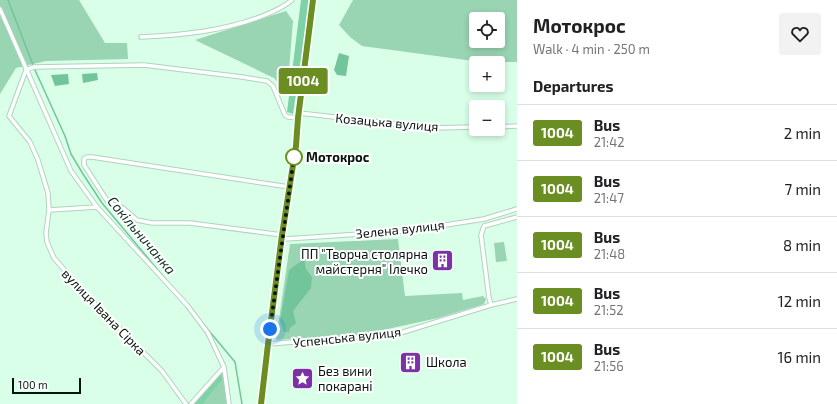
<!DOCTYPE html>
<html lang="en">
<head>
<meta charset="utf-8">
<style>
	:root { --surface:#fff; --page:#f2f2f2; --text:#202124; --muted:#757577; --line:#e0e0e0 }
	body { margin:0; font-family:"Exo 2",sans-serif; background:var(--page); color:var(--text); height:100vh; display:flex; flex-direction:column; font-size:15px; white-space:nowrap }
	* { box-sizing:border-box; margin:0 }
	p { font-size:13px; color:var(--muted) }
	.icon { flex:none; width:22px; height:22px; fill:none; stroke:currentColor; stroke-width:2; stroke-linecap:round; stroke-linejoin:round }
	.map { position:relative; flex:1; overflow:hidden }
	.sheet { display:flex; flex-direction:column; background:var(--surface); width:320px }
	.sheet>* { flex:none }
	.badge { padding:0 8px; border-radius:3px; font-size:14px; line-height:26px }
	.fabs { position:absolute; left:469px; top:12px; display:grid; gap:8px }
	.fabs a { display:grid; place-items:center; width:36px; height:36px; border-radius:4px; background:var(--surface); box-shadow:0 2px 6px #0003; font-size:20px }
	.scale { position:absolute; left:12px; bottom:10px; width:69px; box-sizing:border-box; padding-left:4px; border:2px solid #07140d; border-top:0; font-size:11px; line-height:14px; white-space:nowrap; color:#07140d; -webkit-text-stroke:3px #fff; paint-order:stroke }
	.you { position:absolute; width:20px; height:20px; margin:-10px; border:3px solid #fff; border-radius:50%; background:#1a73e8; box-shadow:0 0 0 6px #1a73e833 }
	.map>.badge { position:absolute; translate:-50% -50%; box-shadow:0 0 0 2px #fff }
	h2 { padding:0 16px; font-size:15px; line-height:36px }
	.round { display:grid; place-items:center; flex:none; width:42px; height:42px; border-radius:4px; background:var(--page) }
	.overview { display:flex; align-items:center; justify-content:space-between; height:68px; padding:0 16px }
	h1 { font-size:19px; font-weight:700; line-height:30px }
	ul { padding:0; list-style:none }
	li { display:flex; align-items:center; gap:12px; height:56px; padding:0 16px; border-top:1px solid var(--line) }
	li div { flex:1 }
	li b { display:block; font-size:15px }
	li em { font-style:normal }
	li .badge { min-width:44px; font-weight:700; text-align:center }
	main { display:flex; flex:1; min-height:0 }
	.map>svg:first-child { display:block }
	.green { fill:#99d4b3; fill-rule:evenodd }
	.forest { fill:#7fd2a7 }
	.water { fill:#72c59a }
	.lines { fill:none; stroke-linecap:round; stroke-linejoin:round }
	.stream { stroke:#72c59a; stroke-width:1.5 }
	.minor-casing { stroke:#afd3be; stroke-width:5.5 }
	.secondary-casing { stroke:#afd3be; stroke-width:7 }
	.minor { stroke:#fff; stroke-width:3.5 }
	.secondary { stroke:#c8e8d9; stroke-width:5 }
	.line-casing { stroke:#fff; stroke-width:9 }
	.line { stroke:#6b8e23; stroke-width:6 }
	.walk { stroke:#07140d; stroke-width:4; stroke-dasharray:0 7.2 }
	.stop-dot { fill:#fff; stroke:#6b8e23; stroke-width:2 }
	.labels { text-anchor:middle; dominant-baseline:central; stroke-width:4; stroke-linejoin:round; paint-order:stroke }
	.street-label { font-size:13px; fill:#07140d; stroke:#fff }
	.stop-label { font-size:13px; font-weight:bold; fill:#07140d; stroke:#fff; text-anchor:start }
	.poi-label { font-size:13px; fill:#07140d; stroke:#fff; text-anchor:start }
	.water-label { font-size:14px; font-style:italic; fill:#0d3321; stroke:#fff }
</style>
</head>
<body>
<main>
<div class="map">
<svg width="517" height="404" viewBox="0 0 517 404">
	<rect width="100%" height="100%" fill="#d9ffe9"/>
	<path class="green" d="M0,0H79L105,43H127L128,59L46,61L16,68L0,94Z
		M353,0H517V62H481L362,46L350,37L339,25ZM476,19H498V41H476Z
		M286,11L293,21L287,94L274,78L195,40Z
		M398,239L405,296L462,293L463,300L483,296L486,299L484,304L438,318L365,334L276,340L290,244Z
		M504,242L507,261L496,262L494,243Z
		M221,371H224L229,404H192Z"/>
	<path class="forest" d="M301,0H310L293,114L287,112Z
		M220,375L222,378V380L206,399L203,404H195L197,400Z"/>
	<path class="water" d="M339,53L349,56L346,76L337,75L334,70Z
		M97,73L98,80L83,83L82,74Z
		M68,74L69,84L55,86L51,75Z
		M304,259L306,269L312,277L311,288L293,311L296,323L290,328L289,332H284L280,322L289,270Z"/>
	<g class="lines">
		<path class="stream" d="M8,0L33,65
			M35,70L65,136L71,154L83,174L102,203L167,281
			M205,326L235,362L242,404"/>
		<defs>
			<path id="minor" d="M0,9L71,171L97,207L187,305L208,333L224,367L229,404
				M141,37C183,35 226,31 265,15C275,11 284,7 292,0
				M26,70L9,116L30,142L38,160L48,193L49,210L46,233L47,242L54,258L86,295L162,371L186,404
				M26,70L34,67L144,65L242,77L267,81L273,86L285,115L288,117L298,118
				M299,113L431,128L476,127
				M498,127L517,126
				M49,210L97,207
				M282,235L190,223H152L137,220L123,208L108,202L84,165V159L87,157H92L289,187
				M282,240L285,239L407,231L484,219L517,209
				M491,305L489,298L481,235L484,226L517,217
				M268,344L397,334L491,305L517,299
				M191,404L224,367"/>
			<path id="secondary" d="M261,404L268,344L289,187L296,146L298,118L313,0"/>
		</defs>
		<use href="#minor" class="minor-casing"/>
		<use href="#secondary" class="secondary-casing"/>
		<use href="#minor" class="minor"/>
		<use href="#secondary" class="secondary"/>
	</g>
	<g class="lines">
		<defs>
			<path id="line" d="M261,404L268,344L282,235L296,146L298,118L313,0"/>
		</defs>
		<use href="#line" class="line-casing"/>
		<use href="#line" class="line"/>
		<path class="walk" d="M270,329L294,157"/>
	</g>
	<defs>
		<symbol id="building-square" viewBox="-11 -11 22 22"><rect x="-9" y="-9" width="18" height="18" rx="4" fill="#7a32a5" stroke="#fff"/><path d="M-4-6H4V6H1V3H-1V6H-4ZM-2.5-4.3h1.7v1.8h-1.7ZM.8-4.3h1.7v1.8H.8ZM-2.5-1h1.7V.8h-1.7ZM.8-1h1.7V.8H.8Z" fill="#fff"/></symbol>
		<symbol id="sight-square" viewBox="-11 -11 22 22"><rect x="-9" y="-9" width="18" height="18" rx="4" fill="#7a32a5" stroke="#fff"/><path d="M0-6L1.8-2.2L6-1.7L2.9 1.2L3.7 5.4L0 3.3L-3.7 5.4L-2.9 1.2L-6-1.7L-1.8-2.2Z" fill="#fff"/></symbol>
	</defs>
	<g fill-rule="evenodd">
		<use href="#building-square" x="430" y="248" width="25" height="25"/>
		<use href="#building-square" x="398" y="350" width="25" height="25"/>
		<use href="#sight-square" x="290" y="366" width="25" height="25"/>
	</g>
	<circle class="stop-dot" cx="294" cy="157" r="8"/>
	<g class="labels">
		<g class="street-label">
			<text transform="translate(387 122) rotate(5)">Козацька вулиця</text>
			<text transform="translate(400 229) rotate(-6)">Зелена вулиця</text>
			<text transform="translate(104 312) rotate(46)">вулиця Івана Сірка</text>
			<text transform="translate(347 337) rotate(-6)">Успенська вулиця</text>
		</g>
		<g class="stop-label">
			<text x="306" y="157">Мотокрос</text>
		</g>
		<g class="poi-label">
			<text x="428" y="254" text-anchor="end">ПП "Творча столярна<tspan x="428" dy="15">майстерня" Ілечко</tspan></text>
			<text x="426" y="362">Школа</text>
			<text x="318" y="371">Без вини<tspan x="318" dy="15">покарані</tspan></text>
		</g>
		<g class="water-label">
			<text transform="translate(142 235) rotate(50)">Сокільничанка</text>
		</g>
	</g>
</svg>
<div class="fabs">
<a><svg class="icon" aria-label="locate" viewBox="0 0 24 24"><circle cx="12" cy="12" r="6"/><path d="M12 2v4M12 18v4M2 12h4M18 12h4"/></svg></a>
<a>+</a>
<a>−</a>
</div>
<div class="scale">100 m</div>
<div class="you" style="left:270px;top:329px"></div>
<b class="badge" style="left:303px;top:81px;background:#6b8e23;color:#fff">1004</b>
</div>
<section class="sheet">
<div class="overview"><div><h1>Мотокрос</h1><p>Walk · 4 min · 250 m</p></div><a class="round"><svg class="icon" aria-label="heart" viewBox="0 0 24 24"><path d="M12 20l-8-8c-3-5 5-10 8-4 3-6 11-1 8 4z"/></svg></a></div>
<h2>Departures</h2>
<ul>
<li><span class="badge" style="background:#6b8e23;color:#fff">1004</span><div><b>Bus</b><p>21:42</p></div><em>2 min</em></li>
<li><span class="badge" style="background:#6b8e23;color:#fff">1004</span><div><b>Bus</b><p>21:47</p></div><em>7 min</em></li>
<li><span class="badge" style="background:#6b8e23;color:#fff">1004</span><div><b>Bus</b><p>21:48</p></div><em>8 min</em></li>
<li><span class="badge" style="background:#6b8e23;color:#fff">1004</span><div><b>Bus</b><p>21:52</p></div><em>12 min</em></li>
<li><span class="badge" style="background:#6b8e23;color:#fff">1004</span><div><b>Bus</b><p>21:56</p></div><em>16 min</em></li>
</ul>
</section>
</main>
</body>
</html>
